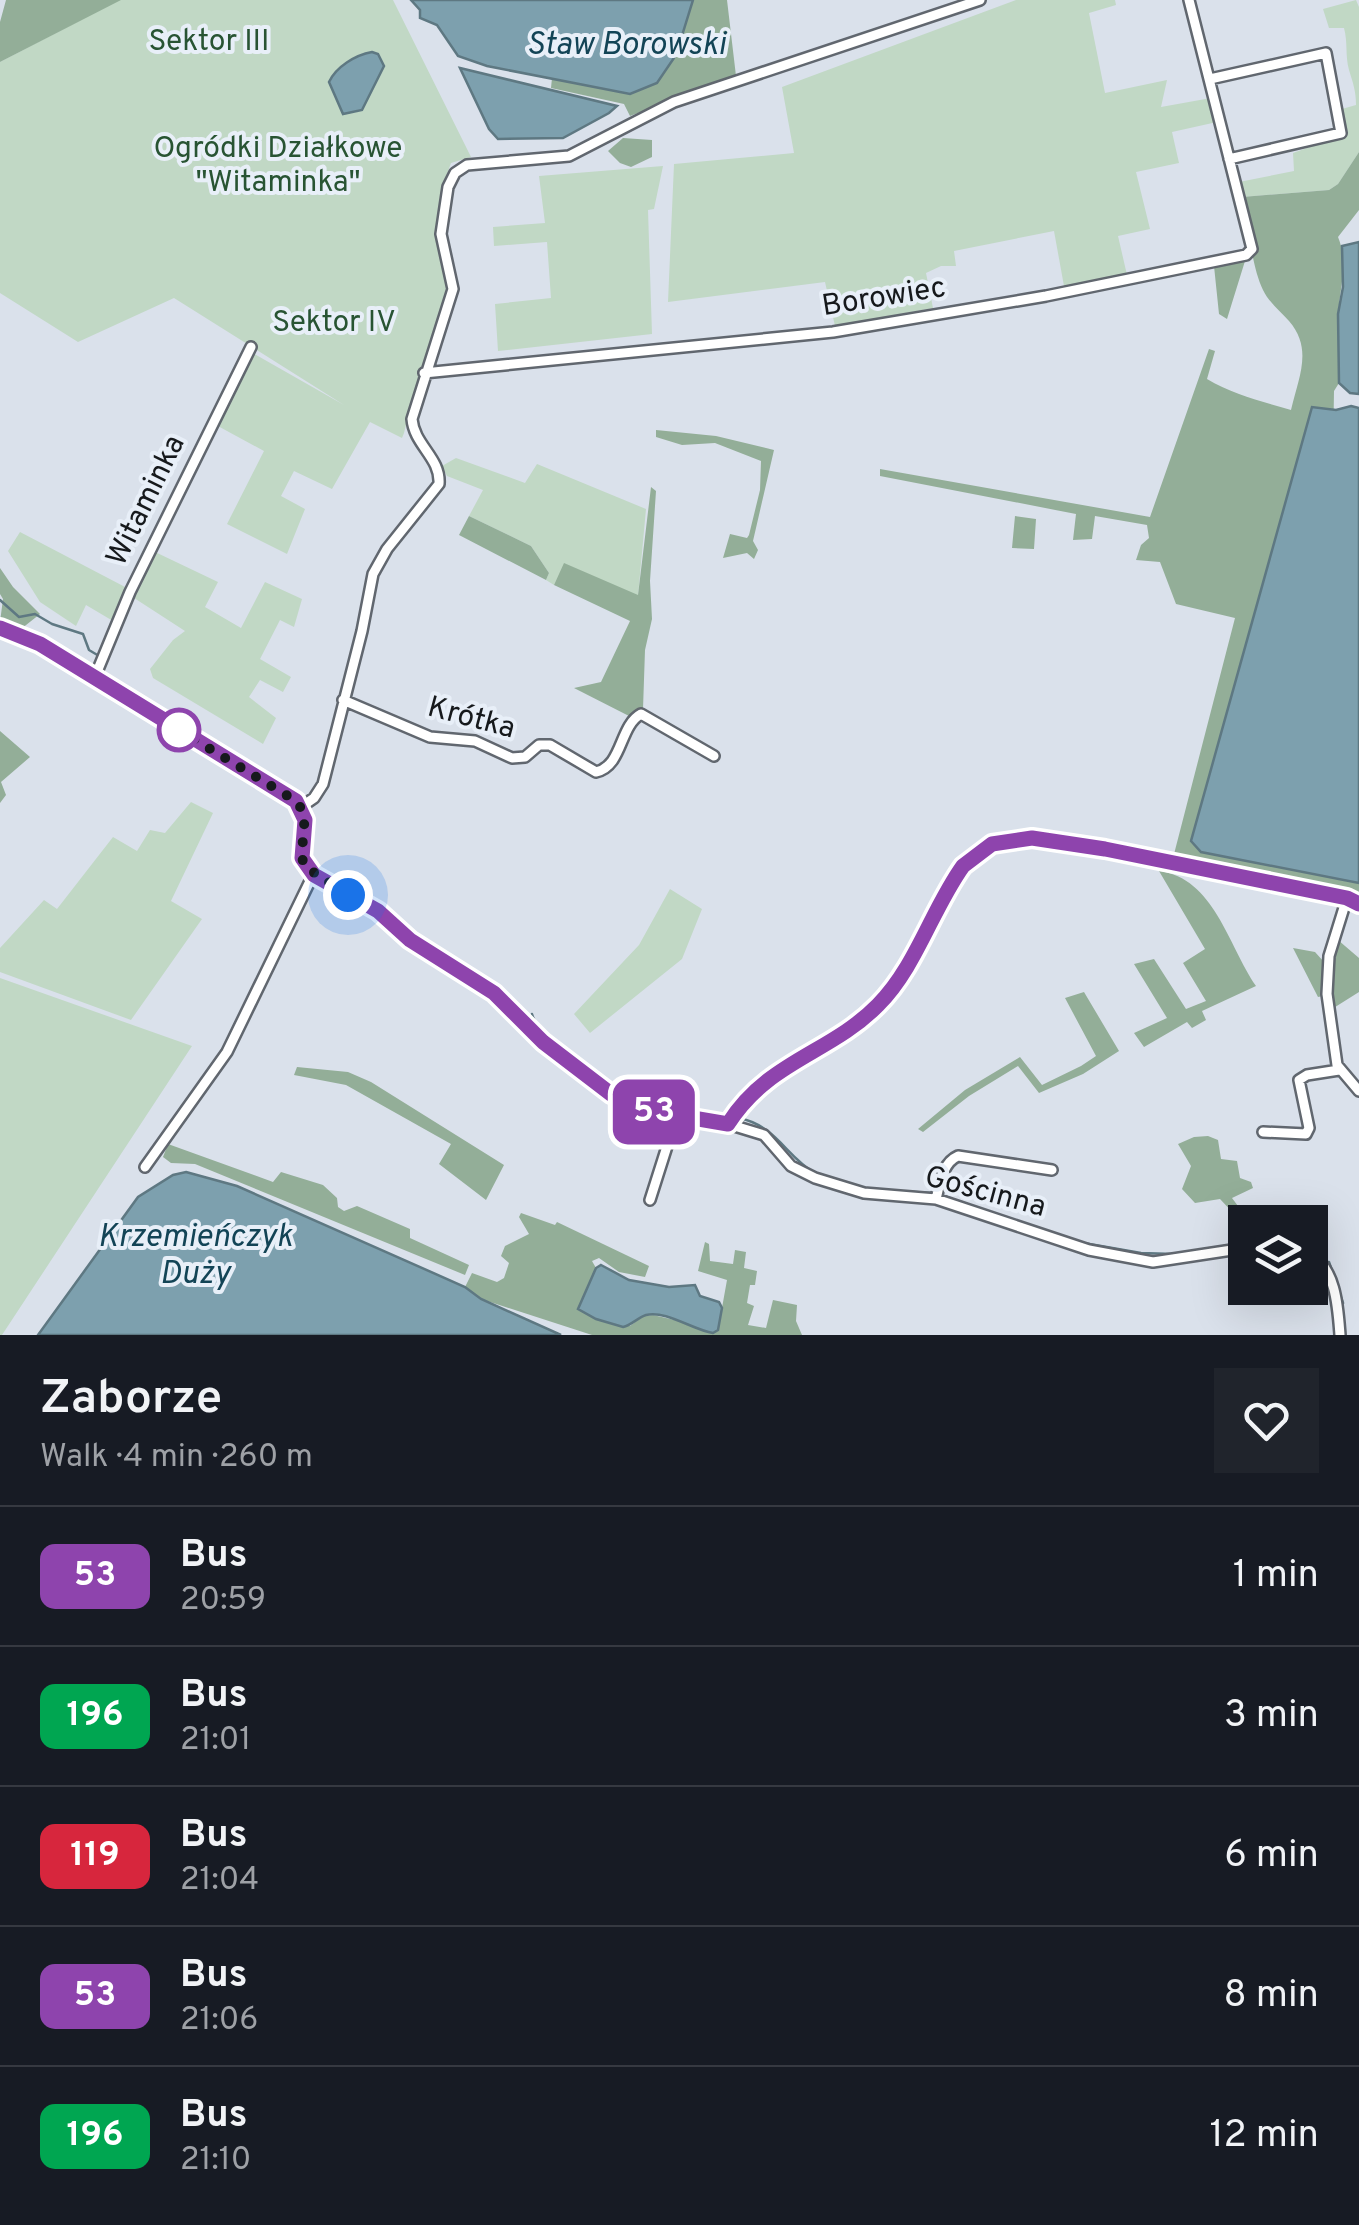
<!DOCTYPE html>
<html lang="en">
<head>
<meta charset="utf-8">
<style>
	:root { --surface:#171b24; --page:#20242c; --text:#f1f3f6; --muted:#9ea1a6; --line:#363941 }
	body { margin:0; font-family:Overpass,sans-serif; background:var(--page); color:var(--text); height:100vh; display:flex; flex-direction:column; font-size:38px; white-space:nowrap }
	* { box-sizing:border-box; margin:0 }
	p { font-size:32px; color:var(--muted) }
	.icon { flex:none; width:55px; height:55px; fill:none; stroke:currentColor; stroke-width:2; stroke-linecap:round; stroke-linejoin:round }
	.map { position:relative; height:1335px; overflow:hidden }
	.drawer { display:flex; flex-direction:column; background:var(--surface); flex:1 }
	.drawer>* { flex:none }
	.badge { padding:0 20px; border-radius:15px; font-size:35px; line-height:65px }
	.tools { position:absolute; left:1228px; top:1205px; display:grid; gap:20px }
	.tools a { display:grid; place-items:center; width:100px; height:100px; border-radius:0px; background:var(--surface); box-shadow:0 10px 40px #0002; font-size:50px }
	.you { position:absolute; width:50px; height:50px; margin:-25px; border:8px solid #fff; border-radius:50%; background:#1a73e8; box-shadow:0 0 0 15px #1a73e833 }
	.map>.badge { position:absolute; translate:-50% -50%; box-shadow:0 0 0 5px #fff }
	.round { display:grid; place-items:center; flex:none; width:105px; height:105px; border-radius:0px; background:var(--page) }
	.summary { display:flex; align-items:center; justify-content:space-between; height:170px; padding:0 40px }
	h1 { font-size:48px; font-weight:600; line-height:75px }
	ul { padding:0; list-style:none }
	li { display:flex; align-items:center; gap:30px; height:140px; padding:0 40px; border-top:2px solid var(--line) }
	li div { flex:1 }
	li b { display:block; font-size:38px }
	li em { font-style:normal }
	li .badge { min-width:110px; font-weight:700; text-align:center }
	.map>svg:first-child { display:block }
	.green { fill:#c1d8c5 }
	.forest { fill:#93ae98 }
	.water { fill:#7da0ae; stroke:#5e7882; stroke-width:2.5 }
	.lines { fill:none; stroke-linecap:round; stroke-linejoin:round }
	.stream { stroke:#5e7882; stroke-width:2.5 }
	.minor-casing { stroke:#61676f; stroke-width:14 }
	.minor { stroke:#fff; stroke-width:9 }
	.line-casing { stroke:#fff; stroke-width:22 }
	.line { stroke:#8e44ad; stroke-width:15 }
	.walk { stroke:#16191c; stroke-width:10; stroke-dasharray:0 18 }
	.stop-dot { fill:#fff; stroke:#8e44ad; stroke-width:5 }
	.labels { text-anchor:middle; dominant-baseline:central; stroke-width:8; stroke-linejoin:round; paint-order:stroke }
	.park-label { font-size:30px; fill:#285433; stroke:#e8eff8 }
	.street-label { font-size:30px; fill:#16191c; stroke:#e8eff8 }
	.water-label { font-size:32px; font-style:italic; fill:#134456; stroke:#e8eff8 }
</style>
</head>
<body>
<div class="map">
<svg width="1359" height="1335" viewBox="0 0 1359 1335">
	<rect width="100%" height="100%" fill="#dae1eb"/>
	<path class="green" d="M119,0H393L471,157L451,163L443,185L436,233L448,290L413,396L404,433L402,438L370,422L332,489L294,471L281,496L305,509L287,554L227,524L264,451L216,425L251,352L344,405L174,298L78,342L0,293V62Z
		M1016,0H1115L1116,5L1089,13L1105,93L1167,80L1161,107L1211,98L1217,122L1172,132L1179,163L1136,172L1150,229L1118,236L1127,275L1064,286L1054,231L954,251L956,266H941L926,273L933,308L835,326L825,282L668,302L674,164L794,153L782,87Z
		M1356,0L1359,7V152L1338,184L1329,190L1242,197L1239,182L1294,171L1293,153L1346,134L1342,109L1356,105C1356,91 1353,83 1349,70C1345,55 1348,43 1344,28H1329L1323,9Z
		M663,166L654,209L648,210L652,334L498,351L495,304L551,298L547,242L494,246L493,227L545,223L539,176Z
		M456,458L525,483L537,464L646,509L638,596L565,564L554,585L546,580L549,573L531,546L469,516L483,490L447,476L442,466Z
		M20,532L127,588L113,621L86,605L76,626L40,602L8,551Z
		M153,551L218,582L205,607L241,628L265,582L302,599L294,627L280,620L260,659L291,677L283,692L260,680L249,697L276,718L263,744L153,678L150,669L173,640L185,631L131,596Z
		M191,802L213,813L171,901L202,919L131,1020L0,972V948L44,900L57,909L113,837L137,851L150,830L165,833Z
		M670,889L702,909L682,959L590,1033L574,1014L639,945Z
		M0,978L192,1046L2,1335H0Z"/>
	<path class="forest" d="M6,0H121L0,62V22Z
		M693,0H727L736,76L630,116L624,104L551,88L552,78L630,94L676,55Z
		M623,138L652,140V157L631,167L620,163L608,151Z
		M1359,152V210L1338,237C1349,263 1339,291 1338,317C1337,339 1340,361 1339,383L1334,391L1326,875L1359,883V896L1173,858L1235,618L1176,604L1160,562L1136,560L1141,545L1149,538L1147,525L1095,516L1092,539L1073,540L1076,514L880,476V469L1150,517L1209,349L1215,351L1207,379C1232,394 1263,402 1291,410C1299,376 1313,349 1289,321C1280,311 1268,301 1263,290C1251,265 1249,226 1242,197L1329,190L1338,184Z
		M1245,261L1227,319L1219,314L1214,266Z
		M656,430L716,436L774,450L753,541L758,550L754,559L747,553L723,558L730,534L747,538L749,535L760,490L761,461L715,443L682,445L656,437Z
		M651,487L656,491L650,581L652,619L645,650L643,709L629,716L574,688L601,682L630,621L554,585L564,563L638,595Z
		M469,516L531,546L549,573L546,580L459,535Z
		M1015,516L1036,519L1034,549L1012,548Z
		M0,568L13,587L40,614L21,629L0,622L3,599L0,594Z
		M0,731L30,757L1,782L6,795L0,803Z
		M1159,871C1214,878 1228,945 1256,986L1202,1011L1206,1020L1192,1028L1187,1022L1144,1047L1134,1033L1167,1018L1134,964L1154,959L1186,1009L1206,1001L1183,963L1205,949Z
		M1338,940L1359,958V992L1332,1009L1331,965Z
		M1293,948L1315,952L1324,962L1323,996L1318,997Z
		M1084,992L1119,1051L1083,1074L1039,1093L1018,1066L969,1096L923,1132L918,1129L965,1090L1020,1057L1042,1085L1081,1066L1096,1056L1065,998Z
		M297,1067L348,1072L371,1082L504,1165L486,1200L439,1164L451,1144L346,1085L294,1075Z
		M1208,1136L1218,1140L1221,1159L1237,1161L1240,1178L1251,1182L1253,1188L1232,1198L1241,1210L1236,1216L1220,1199L1195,1203L1182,1189L1191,1166L1178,1144L1194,1137Z
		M168,1144L273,1182L281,1172L323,1185L337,1198L338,1207L344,1211L357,1206L410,1229V1238L469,1265L465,1275L195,1164L171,1163L163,1157Z
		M521,1213L555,1225L557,1222L649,1266L645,1277L619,1272L599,1258L592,1261L596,1268L579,1309L630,1326L643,1316L653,1315L718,1330L727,1280L698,1271L705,1242L709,1244L710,1261L733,1264L735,1250L746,1252L744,1268L757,1271L755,1285H750L747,1303L754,1306L748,1325L766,1328L773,1300L797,1305L796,1321L802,1335H592L481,1299L465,1287L472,1273L497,1282L504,1278L509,1263L501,1256L505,1246L529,1234L519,1217Z"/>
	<path class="water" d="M411,0H693L676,55L657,83L630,94L487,66L458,56L437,25L420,18V10Z
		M372,52L378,54L384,66L362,110L343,114L329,82C336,67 355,55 372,52Z
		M460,68L617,106L609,113L563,138L498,139L489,129Z
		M1359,242V394L1350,393L1339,383L1338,314L1343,287L1342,246Z
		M1351,406L1359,408V883L1201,852L1191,841L1312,407L1336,410Z
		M186,1172L237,1186L465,1287L481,1299L561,1335H38L138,1197L173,1175Z
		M601,1265L629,1280L669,1287L695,1285L700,1296L719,1302L722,1308L718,1330L713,1333C693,1330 666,1310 646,1315C637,1318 632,1325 623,1327L596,1319L578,1309L596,1268Z"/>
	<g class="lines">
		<path class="stream" d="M0,600L19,617L35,614L52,624L83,634L89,650L99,656
			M315,869L338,883
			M364,898C389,909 406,931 429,945C449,957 470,968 489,983
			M532,1014C540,1040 569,1055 589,1071
			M606,1083L635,1100
			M647,1104L709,1115
			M739,1118C777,1126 785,1156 816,1174
			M896,1191L933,1193
			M941,1195L1032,1227
			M1078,1242L1141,1253L1174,1254
			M1216,1248L1245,1241
			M1310,1249L1323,1256
			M1329,1262L1343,1303"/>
		<defs>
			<path id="minor" d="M1210,79L1326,53L1341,133L1229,159
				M424,373L833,332L1046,296L1246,255L1252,249L1189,0
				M0,627L40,644L296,801L305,815L302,858L309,871L378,911L410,940L494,993L543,1042L616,1097L656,1112L728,1124C769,1060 830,1054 878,1005C916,967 932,909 963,866L992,845L1032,839L1105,849L1347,898L1359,903
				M94,679L130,592L251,347
				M343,700L430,737L475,741L512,758L525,757L539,745H550L596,772C623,766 619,726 641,714L714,756
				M301,807L314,798L323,784L362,631L373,574L387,549L439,484C441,458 414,445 412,419L453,289L441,234L448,187L455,173L467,165L569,156L674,102L980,0
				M1347,898L1329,956L1327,994L1337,1065L1359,1091
				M728,1124L764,1135L791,1166L815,1178L864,1193L936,1199L1089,1250L1153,1262L1245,1248
				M1263,1132L1306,1134L1309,1128L1299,1080L1307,1075L1339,1070
				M145,1167L227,1052L313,875
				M936,1199C940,1184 942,1163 958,1156L1052,1170
				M650,1200L677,1115
				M1310,1254C1336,1268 1338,1308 1340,1335"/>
		</defs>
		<use href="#minor" class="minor-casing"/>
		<use href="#minor" class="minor"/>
	</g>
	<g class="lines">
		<defs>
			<path id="line" d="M0,628L40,644L296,801L305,820L302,858L314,875L378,911L410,940L494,993L543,1042L611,1094L646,1110L728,1124C769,1060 830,1054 878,1005C916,967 932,909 963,866L992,844L1032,838L1105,849L1347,898L1359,904"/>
		</defs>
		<use href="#line" class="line-casing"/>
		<use href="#line" class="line"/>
		<path class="walk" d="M179,730L296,801C313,821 297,843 304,866L348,895"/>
	</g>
	<circle class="stop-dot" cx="179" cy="730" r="20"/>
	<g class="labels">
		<g class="park-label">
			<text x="209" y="42">Sektor III</text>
			<text x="278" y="149">Ogródki Działkowe<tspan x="278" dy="34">"Witaminka"</tspan></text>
			<text x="334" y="323">Sektor IV</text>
		</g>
		<g class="street-label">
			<text transform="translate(884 298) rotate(-9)">Borowiec</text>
			<text transform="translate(147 501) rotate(-64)">Witaminka</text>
			<text transform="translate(471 719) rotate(15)">Krótka</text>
			<text transform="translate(985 1193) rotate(15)">Gościnna</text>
		</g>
		<g class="water-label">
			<text x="626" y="46">Staw Borowski</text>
			<text x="195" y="1238">Krzemieńczyk<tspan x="195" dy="37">Duży</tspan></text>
		</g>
	</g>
</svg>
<div class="tools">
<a><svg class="icon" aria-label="layers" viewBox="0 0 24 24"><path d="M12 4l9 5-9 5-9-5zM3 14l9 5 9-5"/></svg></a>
</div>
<div class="you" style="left:348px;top:895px"></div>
<b class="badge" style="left:654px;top:1112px;background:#8e44ad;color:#fff">53</b>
</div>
<section class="drawer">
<div class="summary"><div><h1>Zaborze</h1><p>Walk · 4 min · 260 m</p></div><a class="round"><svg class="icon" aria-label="heart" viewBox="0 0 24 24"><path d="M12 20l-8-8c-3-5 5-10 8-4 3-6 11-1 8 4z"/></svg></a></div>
<ul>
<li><span class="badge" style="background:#8e44ad;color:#fff">53</span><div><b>Bus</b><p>20:59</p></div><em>1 min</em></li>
<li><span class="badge" style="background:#00a651;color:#fff">196</span><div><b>Bus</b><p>21:01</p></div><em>3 min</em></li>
<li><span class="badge" style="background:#d7263d;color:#fff">119</span><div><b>Bus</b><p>21:04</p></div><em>6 min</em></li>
<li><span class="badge" style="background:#8e44ad;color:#fff">53</span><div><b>Bus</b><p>21:06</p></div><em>8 min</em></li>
<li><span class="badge" style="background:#00a651;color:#fff">196</span><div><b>Bus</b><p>21:10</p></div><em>12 min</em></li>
</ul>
</section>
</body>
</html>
